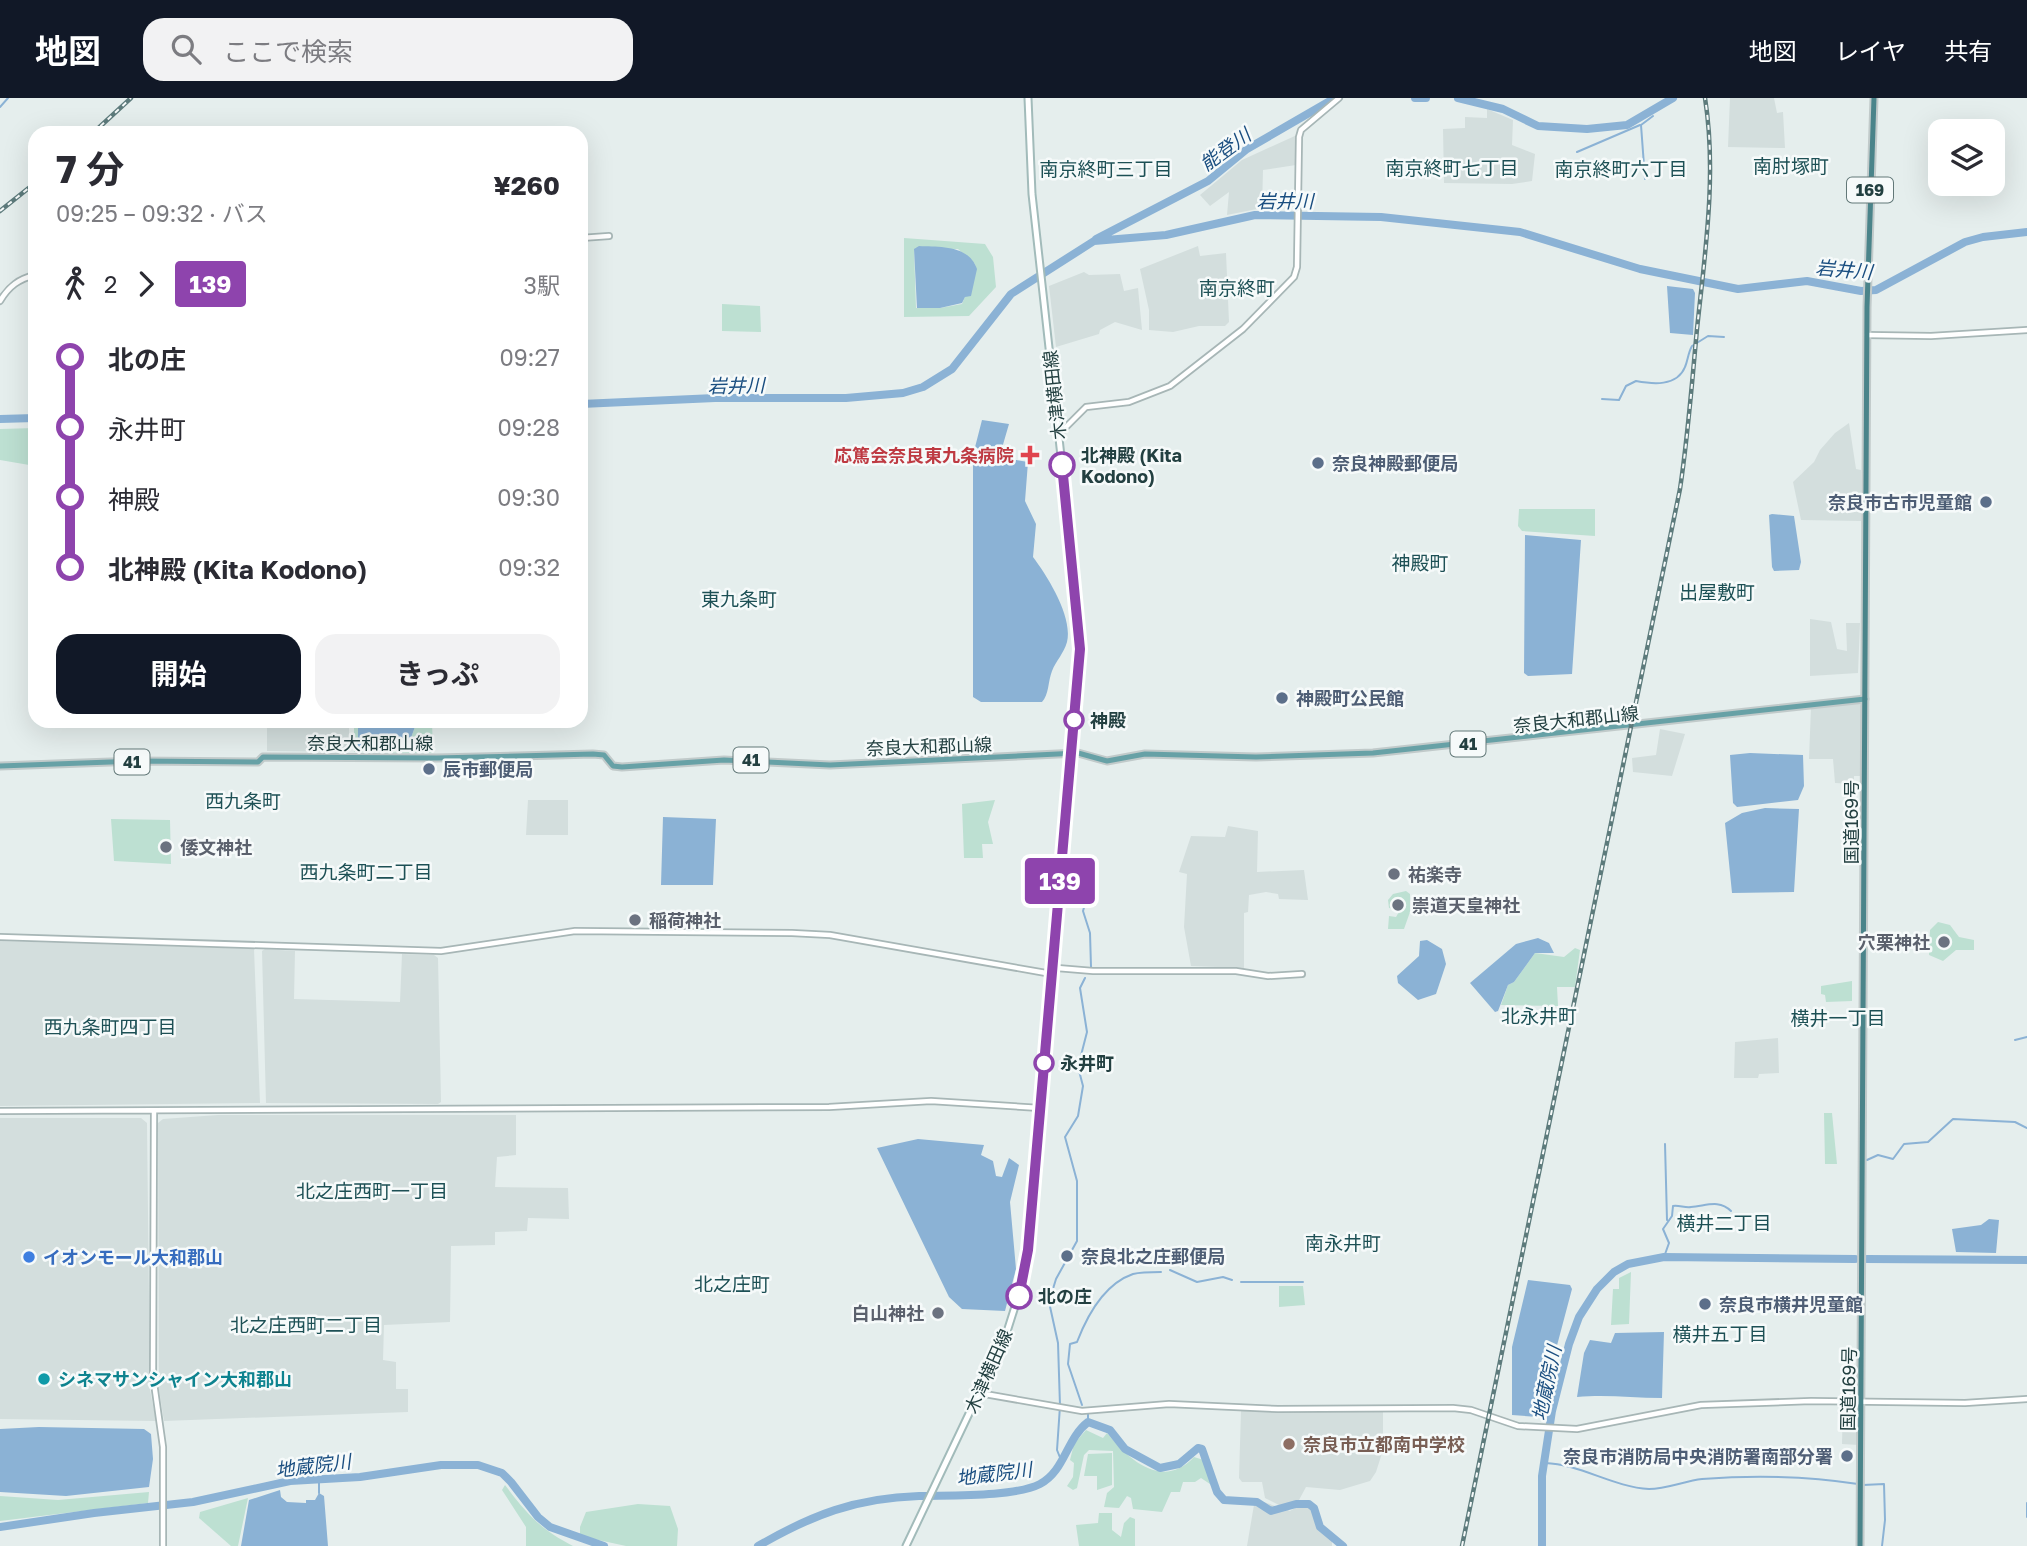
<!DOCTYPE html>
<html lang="ja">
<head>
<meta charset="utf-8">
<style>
	:root { --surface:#fff; --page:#f2f2f3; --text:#2b2b33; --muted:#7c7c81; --accent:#111827 }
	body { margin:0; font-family:"Golos Text","Noto Sans JP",sans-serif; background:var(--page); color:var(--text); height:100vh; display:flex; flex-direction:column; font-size:26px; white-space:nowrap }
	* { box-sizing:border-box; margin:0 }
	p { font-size:23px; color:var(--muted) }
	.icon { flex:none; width:38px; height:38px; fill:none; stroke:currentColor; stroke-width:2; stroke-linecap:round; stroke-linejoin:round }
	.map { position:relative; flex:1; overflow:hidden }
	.sheet { position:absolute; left:28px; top:28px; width:560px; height:602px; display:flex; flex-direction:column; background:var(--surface); border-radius:21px; box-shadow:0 7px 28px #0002 }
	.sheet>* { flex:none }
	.badge { padding:0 14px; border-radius:5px; font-size:24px; line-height:46px }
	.tools { position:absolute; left:1928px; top:21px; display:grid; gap:14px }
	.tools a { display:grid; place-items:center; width:77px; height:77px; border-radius:14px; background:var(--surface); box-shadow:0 7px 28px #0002; font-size:35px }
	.map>.badge { position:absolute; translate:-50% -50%; box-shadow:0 0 0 4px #fff }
	.legs { display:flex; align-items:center; gap:10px; height:77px; padding:0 28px; font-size:23px }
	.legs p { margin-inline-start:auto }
	.head { display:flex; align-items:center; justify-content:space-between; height:119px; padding:0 28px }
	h1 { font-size:38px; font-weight:700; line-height:52px }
	.button { display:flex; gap:14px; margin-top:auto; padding:14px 28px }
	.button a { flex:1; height:80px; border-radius:21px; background:var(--accent); color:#fff; font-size:28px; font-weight:700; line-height:80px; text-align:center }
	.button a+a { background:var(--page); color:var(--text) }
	ul { padding:0 28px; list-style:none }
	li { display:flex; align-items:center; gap:24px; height:70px; font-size:26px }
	li i { display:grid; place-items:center; width:10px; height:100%; margin:0 9px; background:currentColor }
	li i::after { content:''; width:18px; height:18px; margin:-9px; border:5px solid; border-radius:50%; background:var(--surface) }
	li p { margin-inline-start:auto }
	li:first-child i { background:linear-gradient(#0000 50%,currentColor 0) }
	li:last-child i { background:linear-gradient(currentColor 50%,#0000 0) }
	header { display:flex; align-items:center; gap:42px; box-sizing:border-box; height:98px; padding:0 35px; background:var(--accent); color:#fff }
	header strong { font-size:33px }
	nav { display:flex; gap:38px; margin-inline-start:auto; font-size:24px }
	.search { width:490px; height:63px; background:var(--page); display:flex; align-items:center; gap:18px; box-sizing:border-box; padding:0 24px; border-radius:21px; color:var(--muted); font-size:26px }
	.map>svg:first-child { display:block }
	.built { fill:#d3dedd }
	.green { fill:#bde0d2; fill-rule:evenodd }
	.water { fill:#8bb2d5 }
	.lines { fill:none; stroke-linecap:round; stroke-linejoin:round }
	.stream { stroke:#8bb2d5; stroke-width:2 }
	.river { stroke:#8bb2d5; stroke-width:8 }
	.tertiary-casing { stroke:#a7b6b6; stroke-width:8 }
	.secondary-casing { stroke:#a2bbba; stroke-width:9 }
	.primary-casing { stroke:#c1caca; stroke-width:9 }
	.trunk-casing { stroke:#c1caca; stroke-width:9 }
	.tertiary { stroke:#fff; stroke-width:4.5 }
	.secondary { stroke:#fff; stroke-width:5 }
	.primary { stroke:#67a1a6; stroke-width:5 }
	.trunk { stroke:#4a848a; stroke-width:5 }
	.rail-casing { stroke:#5d7b7c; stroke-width:4.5 }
	.rail { stroke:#f6fafa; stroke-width:2; stroke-dasharray:5; stroke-linecap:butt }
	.line-1-casing { stroke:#fff; stroke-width:16 }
	.line-1 { stroke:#8e44ad; stroke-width:10 }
	.health-dot { fill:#e0444e; stroke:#f6fafa; stroke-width:2.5 }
	.service-dot { fill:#5c6f8a; stroke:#f6fafa; stroke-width:2.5 }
	.stop-1-dot { fill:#fff; stroke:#8e44ad; stroke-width:3.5 }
	.worship-dot { fill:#6b7280; stroke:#f6fafa; stroke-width:2.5 }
	.shop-dot { fill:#3f7fe0; stroke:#f6fafa; stroke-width:2.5 }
	.culture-dot { fill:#0f9aa8; stroke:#f6fafa; stroke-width:2.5 }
	.education-dot { fill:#8d6e63; stroke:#f6fafa; stroke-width:2.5 }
	.labels { text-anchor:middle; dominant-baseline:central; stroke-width:5; stroke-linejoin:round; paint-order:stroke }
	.shield { fill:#f6fafa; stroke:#627878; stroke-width:2 }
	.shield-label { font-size:16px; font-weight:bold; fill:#234041 }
	.street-label { font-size:18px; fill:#234041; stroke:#f6fafa }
	.health-label { font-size:18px; font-weight:bold; fill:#be3a42; stroke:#f6fafa; text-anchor:end }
	.stop-label { font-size:18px; font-weight:bold; fill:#234041; stroke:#f6fafa; text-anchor:start }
	.service-label { font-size:18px; font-weight:bold; fill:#4e5e75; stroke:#f6fafa; text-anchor:start }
	.worship-label { font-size:18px; font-weight:bold; fill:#5b616d; stroke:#f6fafa; text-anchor:start }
	.shop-label { font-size:18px; font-weight:bold; fill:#366cbe; stroke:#f6fafa; text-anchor:start }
	.culture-label { font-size:18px; font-weight:bold; fill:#0d838f; stroke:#f6fafa; text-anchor:start }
	.education-label { font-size:18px; font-weight:bold; fill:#785e54; stroke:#f6fafa; text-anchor:start }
	.water-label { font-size:19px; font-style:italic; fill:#1a4e80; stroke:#f6fafa }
	.neighbourhood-label { font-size:19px; fill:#1d5055; stroke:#f6fafa }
</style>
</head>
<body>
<header>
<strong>地図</strong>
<div class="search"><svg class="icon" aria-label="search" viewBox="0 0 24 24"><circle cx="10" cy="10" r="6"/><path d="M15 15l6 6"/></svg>ここで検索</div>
<nav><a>地図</a><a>レイヤ</a><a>共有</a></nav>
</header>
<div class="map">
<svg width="2027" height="1448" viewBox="0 0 2027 1448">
	<rect width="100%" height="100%" fill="#e5eeed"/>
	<path class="built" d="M1730,0H1774L1777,15L1783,14L1785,50L1728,49Z
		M1487,11L1513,22L1512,47L1535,56L1532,83L1512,86L1444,85L1443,31L1465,30V19L1487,20Z
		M1297,37L1296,67L1263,72L1262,110L1227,117L1229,94L1210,108L1200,97L1242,62Z
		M1198,148L1200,158L1226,155L1229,224L1225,228H1199L1173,234L1149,232V212L1140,171Z
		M1084,174L1089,177L1120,176L1124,193L1138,190L1142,232L1115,224L1100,232L1099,236L1056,249L1049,188Z
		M1849,325L1856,371L1861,372V423L1801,422L1793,384L1814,364L1820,352L1835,335Z
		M1810,521L1831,524L1837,551L1847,553L1846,525H1860L1858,575L1810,578Z
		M1858,604L1862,609L1861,678H1854V686L1835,685L1833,661H1809L1811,609Z
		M267,623H349V654L267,653Z
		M1660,631L1685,636L1672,678L1633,674L1632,660L1656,657Z
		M528,702H568V737H526Z
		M1228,728L1258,733L1257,774L1304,772L1308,802L1279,801L1278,796L1266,794L1249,797L1248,814L1244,815V870L1191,868L1184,829L1187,776L1179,774L1191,738L1225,739Z
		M0,843L254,851L260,1005L0,1008Z
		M265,851L295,853L294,901L400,904L402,856L434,857L438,860L441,1004L438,1006L266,1005L262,853Z
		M1778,940L1779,975L1759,976L1758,980H1734L1735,944Z
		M218,1017H516V1057L497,1059L495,1089L568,1090L569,1121L528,1120L527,1133L495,1134V1147L451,1148L450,1224L384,1227L383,1262L396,1264V1291H408V1314L164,1323L159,1292L158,1025L163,1021Z
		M0,1020H141L147,1025L150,1292L156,1323L0,1321Z
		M1843,1305L1859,1306V1347L1842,1346Z
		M1241,1313H1383V1352L1376,1374L1370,1383L1340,1392L1306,1389L1299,1402L1287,1411L1265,1400L1262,1384H1242L1239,1380Z
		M1255,1401L1290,1413L1302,1406L1313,1410L1318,1430L1332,1443V1448H1247Z"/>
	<path class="green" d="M904,140L985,146L993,159L996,189L969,218L904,219ZM914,151H958L975,166L976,172L962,206L940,210H916Z
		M722,206L760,208L761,234L722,233Z
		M35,330V368L0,362V331Z
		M1519,411H1595V438L1522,433L1518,428Z
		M354,623H358V653L398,654L408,648L416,626L432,623L433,655L354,654Z
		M995,702L988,724L993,746H982L983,760H964L962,706Z
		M111,721L170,722L171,766L114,763Z
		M1406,793L1410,796V814L1404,831H1388L1389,818L1396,819L1400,812L1396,803L1394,811L1389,810L1388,802L1393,796Z
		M1938,824L1950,827L1959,839L1974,842V852H1956L1943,863L1929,857L1930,832Z
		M1575,850L1580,852L1575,889H1557L1558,908L1501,907L1508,887L1514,884L1535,855L1564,859Z
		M1852,883V903L1826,904L1825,897L1821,896V888Z
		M1824,1015H1832L1837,1066H1825Z
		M1631,1174L1629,1226L1611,1227L1613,1191H1619V1180Z
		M1279,1188H1303L1305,1207L1279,1209Z
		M1086,1332L1103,1340L1107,1335C1130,1363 1163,1392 1194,1359L1207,1363L1219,1392L1201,1380L1195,1384H1183L1180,1394H1171L1162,1414L1133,1411L1131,1400L1127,1398L1119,1410L1104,1409L1107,1395L1114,1389L1113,1353L1089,1352L1084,1357L1077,1390L1073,1392L1067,1388L1073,1379L1074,1365L1070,1362L1074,1346Z
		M1112,1355V1387L1097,1392V1378H1084L1088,1356Z
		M505,1387C527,1416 540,1431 573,1448H526V1429L502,1392Z
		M149,1394L148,1405L0,1423V1398L58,1402Z
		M248,1400L238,1448H231L199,1420L200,1414Z
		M638,1406L670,1408L678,1431L677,1448H626L580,1438V1429L586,1414Z
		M1099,1415H1112V1432L1121,1439L1124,1425L1130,1419L1135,1421V1448H1079L1076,1427L1098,1425Z"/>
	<path class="water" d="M919,148C940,149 969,147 977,171L971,198L965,199L962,205L940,210H917L914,151Z
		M1667,188L1693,191L1695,195L1693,237L1670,235Z
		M982,322L1009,326L1002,350L1004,360L1028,364L1025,403L1036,426L1033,459C1048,479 1073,519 1067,544C1064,555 1056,563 1052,573C1048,583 1049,597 1042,604H981L973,599V357Z
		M1772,416L1794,418L1801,464L1799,472L1774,473L1772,469L1769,417Z
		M1525,437L1581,442L1572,576L1528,578L1524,575Z
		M358,623H427V625L416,626L408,648L403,653H358Z
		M1750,655L1803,657L1804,688L1798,702L1737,709L1733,705L1730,657Z
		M1765,710L1799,711L1794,794L1732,795L1725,725L1742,715Z
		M663,719L716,721L713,787H661Z
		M1538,840L1549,845L1554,855H1535L1514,884L1508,887L1498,913L1495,914L1470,885L1516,846Z
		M1427,842L1442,851L1446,866L1436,896L1418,902L1398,885L1397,878L1419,858L1420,843Z
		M918,1041L984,1047L981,1057L993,1063L996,1078L1002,1079L1009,1060L1019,1067L1010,1104L1016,1171L1005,1213L962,1211L949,1199L877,1050Z
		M1989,1121L1999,1122L1996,1155L1956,1154L1952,1131L1981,1127Z
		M1528,1182L1570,1187L1572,1191L1538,1319L1512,1317V1249Z
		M1664,1234L1662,1300C1632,1300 1606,1296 1577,1299L1584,1255L1590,1242L1611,1245L1615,1235Z
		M39,1329L144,1331L151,1336L153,1361L149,1389L66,1398L0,1394V1331Z
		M280,1392L281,1399L287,1404L306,1405V1402H315L319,1395L324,1398L328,1448H241L249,1402Z"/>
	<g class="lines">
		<path class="stream" d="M0,9L8,0
			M1577,54L1640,27
			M1645,81L1641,27L1653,18
			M1602,301L1619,302L1626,288L1636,283C1652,286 1677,289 1685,269C1688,262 1688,255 1692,248L1708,238L1724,239
			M1064,806L1087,799L1083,813L1090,835L1091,869
			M2015,942L2027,939
			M1665,1046L1667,1122
			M1867,1062L1878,1057L1893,1061L1904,1046L1928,1044L1953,1021L2015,1024L2027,1030
			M1664,1159L1669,1145L1663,1131L1672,1118L1673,1108C1679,1107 1685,1110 1691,1109C1706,1108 1719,1101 1731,1113
			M1170,1172L1197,1184L1223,1179L1232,1182
			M1241,1184H1303
			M1082,1307L1068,1266L1070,1246L1077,1244C1087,1218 1104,1186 1133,1176C1141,1174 1153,1174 1161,1174
			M1088,1316V1324
			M1061,1362L1057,1352L1060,1308L1058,1245L1049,1204L1056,1181L1077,1143V1083L1065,1039L1078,1018L1083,988L1078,969L1087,934L1080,890L1085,880
			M1545,1365C1580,1366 1613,1389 1649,1391C1666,1391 1685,1383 1702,1381C1754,1377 1807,1378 1858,1386
			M1863,1387L1884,1386L1885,1422L1882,1448
			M319,1395V1381
			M2027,1405V1419"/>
		<path class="river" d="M1415,0H1426
			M1458,0L1503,11L1538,28L1587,31L1627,27L1673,0
			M1096,141L1208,83L1247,51L1335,0
			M581,306L715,300H846L903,295L923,289L952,271L1011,196L1094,143L1166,137L1255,117L1381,119L1520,134L1640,171L1738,191L1807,183L1861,193L1876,192L1965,144L1983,139L2027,134
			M0,321L35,320
			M1867,1161L2027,1162
			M0,1429L94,1415L193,1404L290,1383L360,1379L441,1367H478L502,1375L511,1384L538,1419L550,1429L604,1448
			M758,1448C812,1417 855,1400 919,1398C949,1397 1015,1399 1040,1386C1065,1373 1066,1341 1088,1324L1110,1332L1125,1351L1160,1370L1179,1366L1198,1350L1202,1351L1217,1394L1224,1402L1257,1404L1271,1413L1296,1406H1309L1314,1410L1320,1429L1343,1448
			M1542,1448V1378L1552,1313L1569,1246L1579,1219L1597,1191L1614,1174L1628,1166L1664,1159L1855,1161"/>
		<defs>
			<path id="tertiary" d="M581,140L609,138
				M0,203C9,188 19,181 35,177
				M1867,237L1931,238L2027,232
				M1059,336L1086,309L1129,304L1170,288L1243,231L1294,179L1297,169L1299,39L1301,32L1339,0
				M0,839L441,853L575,833L792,835L830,837L1046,875L1057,870L1093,873H1236L1268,878L1302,876
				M0,1013L829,1009L931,1003L1040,1010
				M154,1013L153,1278L163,1349V1448
				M979,1295L1082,1313L1169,1306L1278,1311L1453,1310L1471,1312L1518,1328L1577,1331L1701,1307L1811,1303L1965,1305L2027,1301"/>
			<path id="secondary" d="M906,1448L1005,1240L1024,1180L1075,609L1079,551L1077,503L1032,96L1028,0"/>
			<path id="primary" d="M0,668L138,663L258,664L263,659L437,660L593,656L604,657L613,668L622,669L724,662L830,667L1078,655L1107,663L1145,656L1256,659L1373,655L1865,601"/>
			<path id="trunk" d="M1860,1448L1867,209L1874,0"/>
		</defs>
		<use href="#tertiary" class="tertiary-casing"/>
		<use href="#secondary" class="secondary-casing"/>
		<use href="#primary" class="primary-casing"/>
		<use href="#trunk" class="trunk-casing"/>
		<use href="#tertiary" class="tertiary"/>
		<use href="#secondary" class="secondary"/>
		<use href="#primary" class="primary"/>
		<use href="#trunk" class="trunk"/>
		<defs>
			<path id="rail" d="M93,35L131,0
				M0,113L35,85
				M1462,1448L1680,391C1688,338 1692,284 1697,231C1705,155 1717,76 1705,0"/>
		</defs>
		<use href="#rail" class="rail-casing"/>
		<use href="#rail" class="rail"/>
	</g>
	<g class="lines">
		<defs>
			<path id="line-1" d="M1019,1198L1028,1152L1080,551L1062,367"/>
		</defs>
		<use href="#line-1" class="line-1-casing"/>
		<use href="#line-1" class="line-1"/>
	</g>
	<path class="health-dot" d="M1026.5 346.5h7v7h7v7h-7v7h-7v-7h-7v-7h7z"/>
	<g class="service-dot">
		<circle cx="1318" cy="365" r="7"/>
		<circle cx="1986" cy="404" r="7"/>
		<circle cx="1282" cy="600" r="7"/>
		<circle cx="429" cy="671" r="7"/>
		<circle cx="1067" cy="1158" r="7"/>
		<circle cx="1705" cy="1206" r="7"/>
		<circle cx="1847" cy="1358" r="7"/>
	</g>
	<g class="stop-1-dot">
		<circle cx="1062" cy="367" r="12"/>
		<circle cx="1074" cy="622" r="9"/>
		<circle cx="1044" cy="965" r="9"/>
		<circle cx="1019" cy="1198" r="12"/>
	</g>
	<g class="worship-dot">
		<circle cx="166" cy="749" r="7"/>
		<circle cx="1394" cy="776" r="7"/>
		<circle cx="1398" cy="807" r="7"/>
		<circle cx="635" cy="822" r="7"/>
		<circle cx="1944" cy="844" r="7"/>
		<circle cx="938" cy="1215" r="7"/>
	</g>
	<circle class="shop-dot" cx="29" cy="1159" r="7"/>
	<circle class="culture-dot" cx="44" cy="1281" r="7"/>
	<circle class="education-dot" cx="1289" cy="1346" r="7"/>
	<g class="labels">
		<g class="shield">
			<rect x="1847" y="79.5" width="46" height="25" rx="5"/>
			<rect x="1450.5" y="633.5" width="35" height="25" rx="5"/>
			<rect x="733.5" y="649.5" width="35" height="25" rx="5"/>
			<rect x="114.5" y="651.5" width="35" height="25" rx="5"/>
		</g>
		<g class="shield-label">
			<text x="1870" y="92">169</text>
			<text x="1468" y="646">41</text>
			<text x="751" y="662">41</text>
			<text x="132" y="664">41</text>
		</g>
		<g class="street-label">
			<text transform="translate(1054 297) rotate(-96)">木津横田線</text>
			<text transform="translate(1576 621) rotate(-6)">奈良大和郡山線</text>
			<text x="370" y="645">奈良大和郡山線</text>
			<text transform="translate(929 648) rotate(-2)">奈良大和郡山線</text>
			<text transform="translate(1851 724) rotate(-90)">国道169号</text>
			<text transform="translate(988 1273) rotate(-66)">木津横田線</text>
			<text transform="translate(1848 1291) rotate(-89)">国道169号</text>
		</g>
		<g class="health-label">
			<text x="1014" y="357">応篤会奈良東九条病院</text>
		</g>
		<g class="stop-label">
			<text x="1081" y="357">北神殿 (Kita<tspan x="1081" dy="21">Kodono)</tspan></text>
			<text x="1090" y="622">神殿</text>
			<text x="1060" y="965">永井町</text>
			<text x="1038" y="1198">北の庄</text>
		</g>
		<g class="service-label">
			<text x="1332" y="365">奈良神殿郵便局</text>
			<text x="1972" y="404" text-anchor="end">奈良市古市児童館</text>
			<text x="1296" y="600">神殿町公民館</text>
			<text x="443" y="671">辰市郵便局</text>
			<text x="1081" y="1158">奈良北之庄郵便局</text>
			<text x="1719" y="1206">奈良市横井児童館</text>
			<text x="1833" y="1358" text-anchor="end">奈良市消防局中央消防署南部分署</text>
		</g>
		<g class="worship-label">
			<text x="180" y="749">倭文神社</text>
			<text x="1408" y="776">祐楽寺</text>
			<text x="1412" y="807">崇道天皇神社</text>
			<text x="649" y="822">稲荷神社</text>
			<text x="1930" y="844" text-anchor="end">穴栗神社</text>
			<text x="924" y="1215" text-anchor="end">白山神社</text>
		</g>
		<g class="shop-label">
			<text x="43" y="1159">イオンモール大和郡山</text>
		</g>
		<g class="culture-label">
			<text x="58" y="1281">シネマサンシャイン大和郡山</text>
		</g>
		<g class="education-label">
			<text x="1303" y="1346">奈良市立都南中学校</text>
		</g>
		<g class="water-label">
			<text transform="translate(1225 51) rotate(-36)">能登川</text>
			<text x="1285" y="102">岩井川</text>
			<text transform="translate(1844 171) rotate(5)">岩井川</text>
			<text transform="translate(736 287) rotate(-1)">岩井川</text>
			<text transform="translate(1546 1285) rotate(-78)">地蔵院川</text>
			<text transform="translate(313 1367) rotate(-7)">地蔵院川</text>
			<text transform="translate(994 1375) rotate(-7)">地蔵院川</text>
		</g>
		<g class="neighbourhood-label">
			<text x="1791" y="67">南肘塚町</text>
			<text x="1452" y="69">南京終町七丁目</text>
			<text x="1106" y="70">南京終町三丁目</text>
			<text x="1621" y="70">南京終町六丁目</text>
			<text x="1237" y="189">南京終町</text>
			<text x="1420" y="464">神殿町</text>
			<text x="1717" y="493">出屋敷町</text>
			<text x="739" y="500">東九条町</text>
			<text x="243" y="702">西九条町</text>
			<text x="366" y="773">西九条町二丁目</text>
			<text x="1539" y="917">北永井町</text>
			<text x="1838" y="919">横井一丁目</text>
			<text x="110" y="928">西九条町四丁目</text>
			<text x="372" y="1092">北之庄西町一丁目</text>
			<text x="1724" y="1124">横井二丁目</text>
			<text x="1343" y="1144">南永井町</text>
			<text x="732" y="1185">北之庄町</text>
			<text x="306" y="1226">北之庄西町二丁目</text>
			<text x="1720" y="1235">横井五丁目</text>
		</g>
	</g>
</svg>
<div class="tools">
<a><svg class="icon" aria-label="layers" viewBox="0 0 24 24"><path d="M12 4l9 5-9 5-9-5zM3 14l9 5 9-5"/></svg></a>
</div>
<b class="badge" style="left:1060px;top:783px;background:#8e44ad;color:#fff">139</b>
<section class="sheet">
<div class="head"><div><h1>7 分</h1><p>09:25 – 09:32 · バス</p></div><b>¥260</b></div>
<div class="legs"><svg class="icon" aria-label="walk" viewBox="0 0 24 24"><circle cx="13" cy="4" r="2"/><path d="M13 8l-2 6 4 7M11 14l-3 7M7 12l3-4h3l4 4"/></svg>2<svg class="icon" aria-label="forward" viewBox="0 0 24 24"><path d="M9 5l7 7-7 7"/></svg><b class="badge" style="background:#8e44ad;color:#fff">139</b><p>3駅</p></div>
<ul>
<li><i style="color:#8e44ad"></i><b>北の庄</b><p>09:27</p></li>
<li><i style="color:#8e44ad"></i><span>永井町</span><p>09:28</p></li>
<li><i style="color:#8e44ad"></i><span>神殿</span><p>09:30</p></li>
<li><i style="color:#8e44ad"></i><b>北神殿 (Kita Kodono)</b><p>09:32</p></li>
</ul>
<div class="button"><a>開始</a><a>きっぷ</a></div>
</section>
</div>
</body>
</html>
